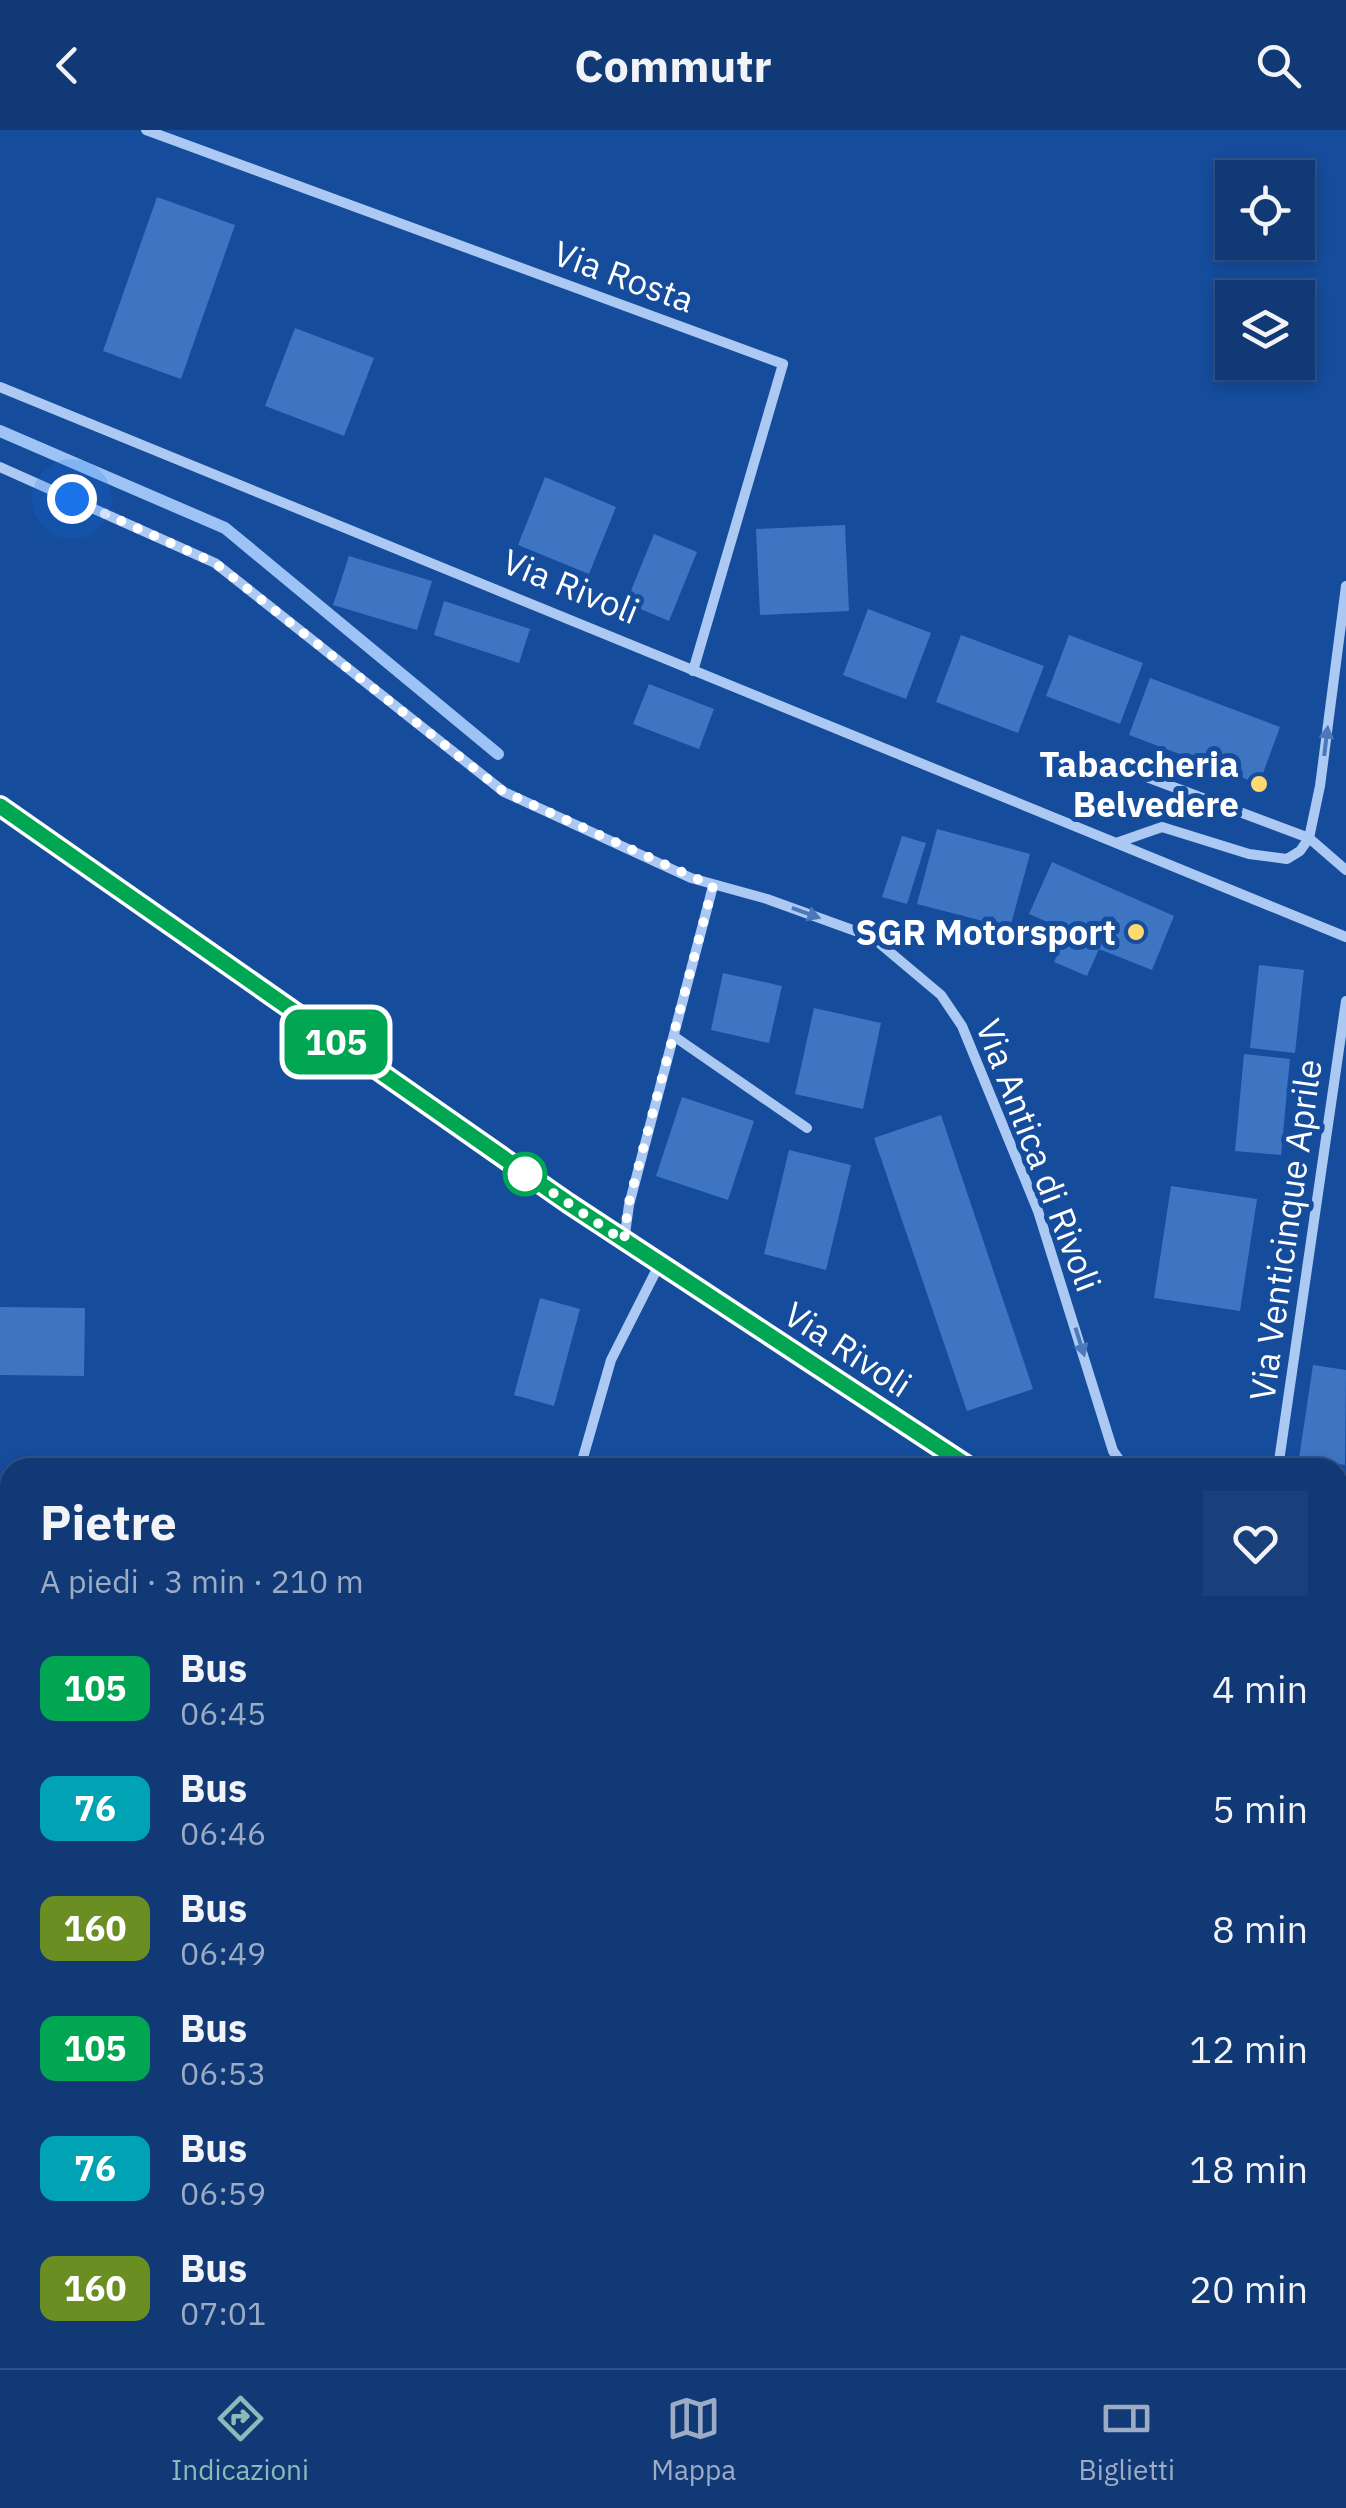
<!DOCTYPE html>
<html lang="it">
<head>
<meta charset="utf-8">
<style>
	:root { --surface:#103975; --page:#19407a; --text:#f1f3f6; --muted:#9cacc5; --line:#305387; --accent:#8bbbb9 }
	body { margin:0; font-family:"IBM Plex Sans",sans-serif; background:var(--page); color:var(--text); height:100vh; display:flex; flex-direction:column; font-size:38px; white-space:nowrap }
	* { box-sizing:border-box; margin:0 }
	p { font-size:32px; color:var(--muted) }
	.icon { flex:none; width:55px; height:55px; fill:none; stroke:currentColor; stroke-width:2; stroke-linecap:round; stroke-linejoin:round }
	.map { position:relative; flex:1; overflow:hidden }
	.side { position:absolute; left:0px; top:1328px; width:1348px; height:912px; display:flex; flex-direction:column; background:var(--surface); border-radius:30px 30px 0 0; box-shadow:0 5px 15px #0003,0 0 0 2px var(--line) }
	.side>* { flex:none }
	.badge { padding:0 20px; border-radius:15px; font-size:35px; line-height:65px }
	.tools { position:absolute; left:1215px; top:30px; display:grid; gap:20px }
	.tools a { display:grid; place-items:center; width:100px; height:100px; border-radius:0px; background:var(--surface); box-shadow:0 5px 15px #0003,0 0 0 2px var(--line); font-size:50px }
	.you { position:absolute; width:50px; height:50px; margin:-25px; border:8px solid #fff; border-radius:50%; background:#1a73e8; box-shadow:0 0 0 15px #1a73e833 }
	.map>.badge { position:absolute; translate:-50% -50%; box-shadow:0 0 0 5px #fff }
	.round { display:grid; place-items:center; flex:none; width:105px; height:105px; border-radius:0px; background:var(--page) }
	.overview { display:flex; align-items:center; justify-content:space-between; height:170px; padding:0 40px }
	h1 { font-size:48px; font-weight:700; line-height:75px }
	ul { padding:0; list-style:none }
	li { display:flex; align-items:center; gap:30px; height:120px; padding:0 40px }
	li div { flex:1 }
	li b { display:block; font-size:38px }
	li em { font-style:normal }
	li .badge { min-width:110px; font-weight:700; text-align:center }
	header { display:flex; justify-content:space-between; align-items:center; height:130px; padding:0 40px; background:var(--surface); font-size:45px; font-weight:700 }
	.tab-bar { display:flex; justify-content:space-around; align-items:center; height:140px; border-top:2px solid var(--line); background:var(--surface); font-size:28px; color:var(--muted) }
	.tab-bar a { display:grid; justify-items:center; gap:5px }
	.tab-bar .active { color:var(--accent) }
	.map>svg:first-child { display:block }
	.green { fill:#2865ba }
	.lines { fill:none; stroke-linecap:round; stroke-linejoin:round }
	.stream { stroke:#9dc3f6; stroke-width:12 }
	.building { fill:#3d75c3 }
	.minor { stroke:#abc9f3; stroke-width:10 }
	.tertiary { stroke:#abc9f3; stroke-width:18 }
	.oneway { fill:#4a78ba }
	.line-casing { stroke:#fff; stroke-width:22 }
	.line { stroke:#00a651; stroke-width:15 }
	.walk { stroke:#fff; stroke-width:10; stroke-dasharray:0 18 }
	.poi-dot { fill:#ffd96d; stroke:#154c9c; stroke-width:4 }
	.stop-dot { fill:#fff; stroke:#00a651; stroke-width:5 }
	.labels { text-anchor:middle; dominant-baseline:central; stroke-width:10; stroke-linejoin:round; paint-order:stroke }
	.street-label { font-size:35px; fill:#fff; stroke:#154c9c }
	.poi-label { font-size:35px; font-weight:bold; fill:#fff; stroke:#154c9c; text-anchor:end }
</style>
</head>
<body>
<header><svg class="icon" aria-label="back" viewBox="0 0 24 24"><path d="M15 5l-7 7 7 7"/></svg>Commutr<svg class="icon" aria-label="search" viewBox="0 0 24 24"><circle cx="10" cy="10" r="6"/><path d="M15 15l6 6"/></svg></header>
<div class="map">
<svg width="1346" height="2238" viewBox="0 0 1346 2238">
	<rect width="100%" height="100%" fill="#154c9c"/>
	<path class="green" d="M439,2230H1120L1119,2238H438Z"/>
	<g class="lines">
		<path class="stream" d="M0,301L225,398L498,624
			M1338,1368L1346,1365"/>
	</g>
	<path class="building" d="M157,67L235,95L181,249L103,221Z
		M295,198L374,228L344,306L265,276Z
		M545,347L616,377L589,444L518,415Z
		M845,395L849,481L760,485L756,399Z
		M654,404L697,422L669,491L626,473Z
		M349,426L432,451L417,500L333,475Z
		M444,471L530,499L519,533L434,505Z
		M868,479L931,503L906,569L843,545Z
		M961,505L1044,536L1018,603L936,572Z
		M1069,505L1143,533L1120,594L1046,566Z
		M1150,548L1280,597L1259,654L1129,605Z
		M649,554L714,579L699,619L633,594Z
		M937,699L1030,724L1010,798L917,774Z
		M902,706L926,713L907,774L882,767Z
		M1052,732L1174,786L1152,840L1099,819L1087,846L1054,832L1068,801L1029,784Z
		M1259,835L1304,840L1295,923L1250,918Z
		M723,843L782,856L769,913L711,900Z
		M814,878L881,893L863,979L795,964Z
		M1244,924L1290,929L1281,1025L1235,1021Z
		M682,967L754,991L728,1070L656,1046Z
		M941,985L1033,1259L967,1281L874,1008Z
		M789,1020L851,1035L826,1140L764,1124Z
		M1171,1056L1257,1069L1240,1181L1154,1168Z
		M540,1168L580,1179L554,1276L514,1265Z
		M0,1177L85,1178L84,1246L0,1245Z
		M1313,1235L1346,1240L1345,1335L1299,1328Z
		M1344,1697H1346V1776L1338,1774V1731Z
		M1338,2160L1346,2161V2230L1338,2229Z"/>
	<g class="lines">
		<path class="minor" d="M146,0L783,234L693,541
			M0,257L1346,807
			M0,337L215,433L504,662L691,748L767,769L872,807L941,865L962,896L1038,1081L1113,1321L1125,1338
			M1136,643L1309,708L1346,740
			M1119,712L1162,697L1249,724L1287,729L1300,721L1309,708L1320,656L1346,456
			M675,907L807,998
			M624,1111L629,1075L713,756
			M580,1338L611,1230L659,1135
			M1278,1338L1346,871
			M1338,1417L1346,1415
			M1338,1905L1346,1907
			M413,2238L414,2230
			M1119,2238L1120,2230"/>
		<path class="tertiary" d="M0,676L624,1111L971,1338
			M1338,1516L1346,1520"/>
	</g>
	<defs><path id="oneway-solid" d="M-6-.8H1V-3.2L6.5 0L1 3.2V.8H-6Z" transform="scale(2.5)"/></defs>
	<g class="oneway">
		<use href="#oneway-solid" transform="translate(1326 611) rotate(-83)"/>
		<use href="#oneway-solid" transform="translate(806 783) rotate(20)"/>
		<use href="#oneway-solid" transform="translate(1080 1212) rotate(72)"/>
	</g>
	<g class="lines">
		<defs>
			<path id="line" d="M0,676L568,1073L971,1338"/>
		</defs>
		<use href="#line" class="line-casing"/>
		<use href="#line" class="line"/>
		<path class="walk" d="M72,369L215,433L504,662L713,756L628,1076L624,1111L512,1035L525,1044"/>
	</g>
	<g class="poi-dot">
		<circle cx="1259" cy="654" r="10"/>
		<circle cx="1136" cy="802" r="10"/>
	</g>
	<circle class="stop-dot" cx="525" cy="1044" r="20"/>
	<g class="labels">
		<g class="street-label">
			<text transform="translate(624 146) rotate(20)">Via Rosta</text>
			<text transform="translate(571 456) rotate(22)">Via Rivoli</text>
			<text transform="translate(1039 1025) rotate(69)">Via Antica di Rivoli</text>
			<text transform="translate(1285 1100) rotate(-82)">Via Venticinque Aprile</text>
			<text transform="translate(848 1219) rotate(33)">Via Rivoli</text>
		</g>
		<g class="poi-label">
			<text x="1239" y="634">Tabaccheria<tspan x="1239" dy="40">Belvedere</tspan></text>
			<text x="1116" y="802">SGR Motorsport</text>
		</g>
	</g>
</svg>
<div class="tools">
<a><svg class="icon" aria-label="locate" viewBox="0 0 24 24"><circle cx="12" cy="12" r="6"/><path d="M12 2v4M12 18v4M2 12h4M18 12h4"/></svg></a>
<a><svg class="icon" aria-label="layers" viewBox="0 0 24 24"><path d="M12 4l9 5-9 5-9-5zM3 14l9 5 9-5"/></svg></a>
</div>
<div class="you" style="left:72px;top:369px"></div>
<b class="badge" style="left:336px;top:912px;background:#00a651;color:#fff">105</b>
<section class="side">
<div class="overview"><div><h1>Pietre</h1><p>A piedi · 3 min · 210 m</p></div><a class="round"><svg class="icon" aria-label="heart" viewBox="0 0 24 24"><path d="M12 20l-8-8c-3-5 5-10 8-4 3-6 11-1 8 4z"/></svg></a></div>
<ul>
<li><span class="badge" style="background:#00a651;color:#fff">105</span><div><b>Bus</b><p>06:45</p></div><em>4 min</em></li>
<li><span class="badge" style="background:#00a3b4;color:#fff">76</span><div><b>Bus</b><p>06:46</p></div><em>5 min</em></li>
<li><span class="badge" style="background:#6b8e23;color:#fff">160</span><div><b>Bus</b><p>06:49</p></div><em>8 min</em></li>
<li><span class="badge" style="background:#00a651;color:#fff">105</span><div><b>Bus</b><p>06:53</p></div><em>12 min</em></li>
<li><span class="badge" style="background:#00a3b4;color:#fff">76</span><div><b>Bus</b><p>06:59</p></div><em>18 min</em></li>
<li><span class="badge" style="background:#6b8e23;color:#fff">160</span><div><b>Bus</b><p>07:01</p></div><em>20 min</em></li>
</ul>
</section>
</div>
<nav class="tab-bar">
<a class="active"><svg class="icon" aria-label="directions" viewBox="0 0 24 24"><path d="M12 3l9 9-9 9-9-9zM9 14v-3h6M13 9l2 2-2 2"/></svg>Indicazioni</a>
<a><svg class="icon" aria-label="map" viewBox="0 0 24 24"><path d="M3 6l6-2 6 2 6-2v14l-6 2-6-2-6 2zM9 4v14M15 6v14"/></svg>Mappa</a>
<a><svg class="icon" aria-label="tickets" viewBox="0 0 24 24"><path d="M3 7h18v10H3zM15 7v10"/></svg>Biglietti</a>
</nav>
</body>
</html>
